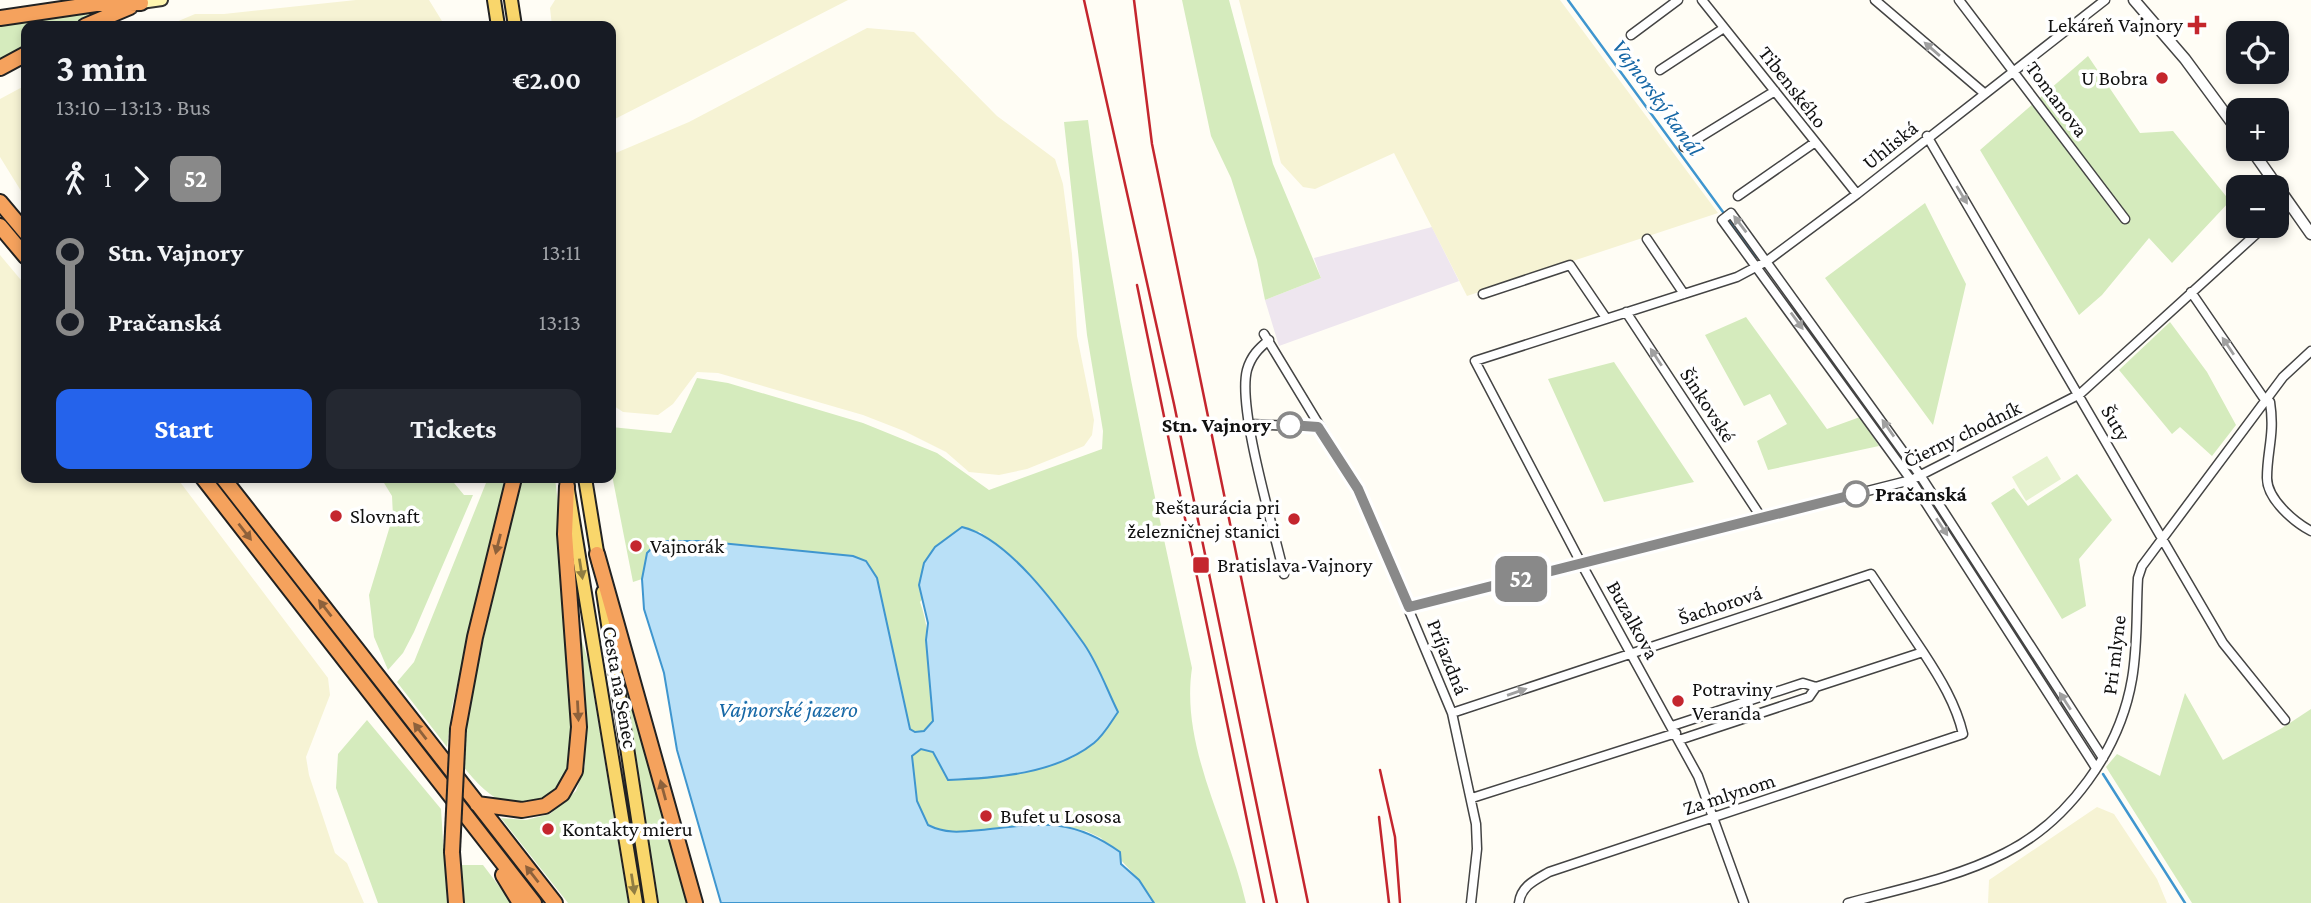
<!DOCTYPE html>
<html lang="en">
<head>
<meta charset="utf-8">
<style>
	:root { --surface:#171b24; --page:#242831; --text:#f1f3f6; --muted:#9ea1a6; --accent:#2563eb }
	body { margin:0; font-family:"Crimson Pro",serif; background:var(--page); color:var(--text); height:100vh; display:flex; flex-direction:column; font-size:26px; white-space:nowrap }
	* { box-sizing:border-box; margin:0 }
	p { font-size:23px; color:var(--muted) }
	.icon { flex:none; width:38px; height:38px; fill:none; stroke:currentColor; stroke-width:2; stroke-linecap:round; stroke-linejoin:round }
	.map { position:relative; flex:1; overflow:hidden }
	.side { position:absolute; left:21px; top:21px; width:595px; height:462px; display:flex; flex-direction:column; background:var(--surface); border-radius:14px; box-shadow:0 4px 10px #0003 }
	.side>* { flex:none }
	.badge { padding:0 14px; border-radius:10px; font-size:24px; line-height:46px }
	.buttons { position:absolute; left:2226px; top:21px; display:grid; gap:14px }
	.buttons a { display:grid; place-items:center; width:63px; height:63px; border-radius:14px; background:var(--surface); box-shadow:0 4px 10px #0003; font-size:35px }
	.map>.badge { position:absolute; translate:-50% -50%; box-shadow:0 0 0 4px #fff }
	.legs { display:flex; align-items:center; gap:10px; height:77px; padding:0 35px; font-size:23px }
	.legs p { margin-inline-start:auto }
	.overview { display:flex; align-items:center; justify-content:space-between; height:119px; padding:0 35px }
	h1 { font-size:38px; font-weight:700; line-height:52px }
	.button { display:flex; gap:14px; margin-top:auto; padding:14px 35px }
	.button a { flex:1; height:80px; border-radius:14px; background:var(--accent); color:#fff; font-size:28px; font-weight:700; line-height:80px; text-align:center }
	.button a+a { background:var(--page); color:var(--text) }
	ul { padding:0 35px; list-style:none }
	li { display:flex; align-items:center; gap:24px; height:70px; font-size:26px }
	li i { display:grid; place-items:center; width:10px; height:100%; margin:0 9px; background:currentColor }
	li i::after { content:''; width:18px; height:18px; margin:-9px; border:5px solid; border-radius:50%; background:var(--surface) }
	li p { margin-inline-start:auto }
	li:first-child i { background:linear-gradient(#0000 50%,currentColor 0) }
	li:last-child i { background:linear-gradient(currentColor 50%,#0000 0) }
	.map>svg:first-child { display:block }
	.industrial { fill:#eee6ef }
	.farmland { fill:#f6f3d4 }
	.green { fill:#d5ebbd }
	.pitch { fill:#e6f2cf }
	.water { fill:#b9e0f7; stroke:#3f96cf; stroke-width:2 }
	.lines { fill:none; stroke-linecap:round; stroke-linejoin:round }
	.stream { stroke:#3f96cf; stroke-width:2.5 }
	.minor-casing { stroke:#444; stroke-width:11 }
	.tertiary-casing { stroke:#444; stroke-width:13 }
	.secondary-casing { stroke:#333; stroke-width:14 }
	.primary-casing { stroke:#222; stroke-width:16 }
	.motorway-casing { stroke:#222; stroke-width:18 }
	.minor { stroke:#fff; stroke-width:8 }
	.tertiary { stroke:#fff; stroke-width:10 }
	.secondary { stroke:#fff6b0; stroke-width:10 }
	.primary { stroke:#f9d66b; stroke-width:12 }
	.motorway { stroke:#f5a25d; stroke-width:14 }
	.rail { stroke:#c4262e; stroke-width:2.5 }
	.motorway-bridge-casing { stroke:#222; stroke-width:18; stroke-linecap:butt }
	.motorway-bridge { stroke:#f5a25d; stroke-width:14 }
	.oneway { fill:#a0a0a0 }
	.oneway2 { fill:#8e613b }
	.oneway3 { fill:#917d42 }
	.line-1-casing { stroke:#fff; stroke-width:16 }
	.line-1 { stroke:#898989; stroke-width:10 }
	.poi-dot { fill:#c4262e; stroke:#fff; stroke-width:2.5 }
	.stop-1-dot { fill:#fff; stroke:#898989; stroke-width:3.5 }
	.labels { text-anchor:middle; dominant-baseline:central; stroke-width:7; stroke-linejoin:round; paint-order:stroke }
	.poi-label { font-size:21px; fill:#111; stroke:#fff; text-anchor:start }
	.street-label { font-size:21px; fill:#111; stroke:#fff }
	.stop-label { font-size:21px; font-weight:bold; fill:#111; stroke:#fff; text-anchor:end }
	.water-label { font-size:23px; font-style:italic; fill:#1768a6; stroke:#fff }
</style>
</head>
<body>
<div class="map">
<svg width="2311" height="903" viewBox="0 0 2311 903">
	<rect width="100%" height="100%" fill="#fffdf5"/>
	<path class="industrial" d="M1432,227L1459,281L1279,346L1265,300L1321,278L1314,258Z"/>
	<path class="farmland" d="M356,0H429L442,21L449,26H139L169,25L195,14H224Z
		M555,0H848L611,121V26H552L550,8Z
		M1239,0H1560L1718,213L1467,296L1394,153L1315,189L1303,187L1281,163Z
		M867,28L914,32L997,116L1055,159L1063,184L1072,254L1077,336L1094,420L1092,435L1084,446L1027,469L999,475L969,472L946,452L904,431L863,415L718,373L697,372L673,404L658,415L623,412L611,404V155L689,122Z
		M26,85V199L0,157V99Z
		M0,255L26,286V478H177L328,678L330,695L306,757L309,775L335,853L347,863L364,903H0Z
		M2097,807L2114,814L2157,879L2167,903H1988L1989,880Z"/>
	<path class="green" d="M1182,0H1229L1273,164L1321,278L1265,300L1257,260L1231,178L1211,136Z
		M102,13L74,26H26V49L0,61V21Z
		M2088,56L2140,133L2173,131L2230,201L2172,263L2149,238L2102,295L2079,315L1980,150Z
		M1088,120C1112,304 1152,486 1192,668C1180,748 1229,827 1246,903H1154L1139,880L1101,838L1086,831L1059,825L951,833L928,825L917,801L912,756L921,749L1051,764L1072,758L1118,713L1086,646L1017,561L979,531L920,602C934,639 926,682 933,721L924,731L915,732L910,729L877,578L853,556L701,541H660L647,553L642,579L633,582L611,470V427L671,433L697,378L728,383L863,423L937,453L989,490L1102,449L1103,431L1087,335L1064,122Z
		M1925,203L1966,284L1933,425L1825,278Z
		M1746,317L1827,429L1860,417L1879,446L1768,470L1757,441L1787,424L1770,394L1744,406L1705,335Z
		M2170,322L2207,372L2236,425L2212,456L2180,427L2172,434L2119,370Z
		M1614,362L1694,482L1604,502L1548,379Z
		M2077,474L2112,520L2079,559L2086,606L2062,619L1991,503L2014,488L2028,506Z
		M381,478H450L464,495H473L414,632L403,653L388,670L374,637L369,595L393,516L392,496Z
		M488,478H504L502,493L452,707L447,747L397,682L414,662Z
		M522,478H555C564,552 569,628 571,703C571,722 576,748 571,767C564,788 548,798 528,804C501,811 478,785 463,766L467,728L464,721Z
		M579,632L588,660L628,903H568L501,818L526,820L550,814L576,791L585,766Z
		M618,654L689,903H659Z
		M2185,693L2223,760L2282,728L2311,709V903H2192L2106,767L2117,754L2160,776Z
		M367,720L441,809L447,903H378L336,788L338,754Z
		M460,865H483L512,903H464Z"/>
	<path class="pitch" d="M2047,456L2061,479L2026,501L2012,477Z"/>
	<path class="water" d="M962,527C1008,538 1057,606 1084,644C1098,664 1107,690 1118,712C1111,722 1104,735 1094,743C1055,774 997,778 948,780L933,752L921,749L912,756L917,801L928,825C946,834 961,832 981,830C1039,824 1070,816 1120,852L1121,864L1139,880L1154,903H721L677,750L664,673L644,609L642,579L647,553L659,541H700L853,556L866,561L877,578L910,729L915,732L924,731L933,721L926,640L928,623L919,585L924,563L935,547Z"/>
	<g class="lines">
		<path class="stream" d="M1568,0L1723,212
			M1729,220L1756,257
			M2103,774L2185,903"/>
		<defs>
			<path id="minor" d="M1702,0L1857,194
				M1875,0L1984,93
				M1959,0L2125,219
				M1631,35L1678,0
				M1660,70L1724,28
				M1927,136L2223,643L2285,720
				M1684,147L1775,91
				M1738,196L1814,143
				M2277,215L2290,204
				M1647,239L1684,294
				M2191,292L2263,397L2270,402C2275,435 2267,450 2267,478C2267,499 2294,522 2311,531
				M1483,294L1570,265L1606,318
				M1626,312L1761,517
				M1264,334L1358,489L1452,713L1476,824L1477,849L1471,903
				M1269,340C1259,348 1251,356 1247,370C1237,409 1274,529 1284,574
				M1250,424L1318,427
				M1409,607L1911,480L2080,394L2265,226
				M1452,713L1871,574L1923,652
				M1679,740L1809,697L1816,687
				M2096,768L1911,480L1722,220L1731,213L1920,475L2103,758
				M1472,798L1676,733
				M1519,903C1521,886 1535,880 1549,872L1963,734C1956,704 1940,678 1923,652L1816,687L1803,683L1672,726
				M1744,903L1698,776L1581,563L1475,361L1737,277L1767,261L1857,194L2105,0
				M1848,903C1900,889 1956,878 2005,853C2069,821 2120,750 2132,679C2138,645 2136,612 2138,578L2142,566L2283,377L2311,351"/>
			<path id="tertiary" d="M2134,0L2185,59L2238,131
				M2251,149L2311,234"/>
			<path id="secondary" d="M141,3L162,0"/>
			<path id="primary" d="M494,0L498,26
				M511,0L515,26
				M566,478L636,903
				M585,478L599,564
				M603,592L651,903"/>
			<path id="motorway" d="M0,18L96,4L141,3
				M85,26L130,7
				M0,68L26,54
				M0,202L26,233
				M0,226L26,257
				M203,478L534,903
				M223,478L555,903
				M597,554L695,903
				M458,729L475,637L514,478
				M477,804L522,810L545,806L562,794L575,771L579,727L565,534L567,486
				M452,852L456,903
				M503,875L520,903"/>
		</defs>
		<use href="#minor" class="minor-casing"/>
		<use href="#tertiary" class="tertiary-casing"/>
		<use href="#secondary" class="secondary-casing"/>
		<use href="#primary" class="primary-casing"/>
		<use href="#motorway" class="motorway-casing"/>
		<use href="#minor" class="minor"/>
		<use href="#tertiary" class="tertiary"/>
		<use href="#secondary" class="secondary"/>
		<use href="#primary" class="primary"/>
		<use href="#motorway" class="motorway"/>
		<path class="rail" d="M1084,0L1174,404L1277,903
			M1134,0L1152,144L1308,903
			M1137,285L1264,903
			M1380,770L1395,837L1400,903
			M1379,817L1389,903"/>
		<defs>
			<path id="motorway-bridge" d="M452,852L458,729"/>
		</defs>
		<use href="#motorway-bridge" class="motorway-bridge-casing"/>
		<use href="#motorway-bridge" class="motorway-bridge"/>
	</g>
	<defs><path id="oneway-solid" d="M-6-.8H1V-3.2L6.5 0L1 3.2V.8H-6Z" transform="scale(1.75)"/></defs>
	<g class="oneway">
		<use href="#oneway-solid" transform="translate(1932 49) rotate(-139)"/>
		<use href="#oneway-solid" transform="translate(1962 195) rotate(59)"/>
		<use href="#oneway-solid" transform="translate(1740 224) rotate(-127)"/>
		<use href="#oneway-solid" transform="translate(1797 321) rotate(54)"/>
		<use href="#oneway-solid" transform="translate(2228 346) rotate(-124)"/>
		<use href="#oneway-solid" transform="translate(1656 357) rotate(-123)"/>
		<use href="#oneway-solid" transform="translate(1888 428) rotate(-125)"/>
		<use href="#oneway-solid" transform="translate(1942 527) rotate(57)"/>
		<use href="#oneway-solid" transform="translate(1517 692) rotate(-19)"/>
		<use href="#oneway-solid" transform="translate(2065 701) rotate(-123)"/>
	</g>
	<g class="oneway2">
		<use href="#oneway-solid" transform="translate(245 532) rotate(52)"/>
		<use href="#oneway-solid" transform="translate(498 544) rotate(104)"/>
		<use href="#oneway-solid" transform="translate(325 608) rotate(-128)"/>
		<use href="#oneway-solid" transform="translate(578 711) rotate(87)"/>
		<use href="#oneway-solid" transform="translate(420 731) rotate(-128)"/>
		<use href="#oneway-solid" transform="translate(663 790) rotate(-105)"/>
		<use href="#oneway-solid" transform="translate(532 874) rotate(-128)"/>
	</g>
	<g class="oneway3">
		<use href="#oneway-solid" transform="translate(581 569) rotate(81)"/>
		<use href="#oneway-solid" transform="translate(633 884) rotate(81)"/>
	</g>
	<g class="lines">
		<defs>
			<path id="line-1" d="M1290,425L1318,427L1358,489L1409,607L1856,494"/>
		</defs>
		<use href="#line-1" class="line-1-casing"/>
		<use href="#line-1" class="line-1"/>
	</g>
	<g class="poi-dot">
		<path d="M2193.5 14.5h7v7h7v7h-7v7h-7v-7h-7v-7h7z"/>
		<circle cx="2162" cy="78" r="7"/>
		<circle cx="336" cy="516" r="7"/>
		<circle cx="1294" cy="519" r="7"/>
		<circle cx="636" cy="546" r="7"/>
		<rect x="1192" y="556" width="18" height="18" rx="3.5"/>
		<circle cx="1678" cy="701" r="7"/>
		<circle cx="986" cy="816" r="7"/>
		<circle cx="548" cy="829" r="7"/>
	</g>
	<g class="stop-1-dot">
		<circle cx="1290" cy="425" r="12"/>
		<circle cx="1856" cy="494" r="12"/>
	</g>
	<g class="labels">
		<g class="poi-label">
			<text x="2183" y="25" text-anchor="end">Lekáreň Vajnory</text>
			<text x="2148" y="78" text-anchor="end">U Bobra</text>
			<text x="1280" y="507" text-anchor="end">Reštaurácia pri<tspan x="1280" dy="24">železničnej stanici</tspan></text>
			<text x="350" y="516">Slovnaft</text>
			<text x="650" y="546">Vajnorák</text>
			<text x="1217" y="565">Bratislava-Vajnory</text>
			<text x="1692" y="689">Potraviny<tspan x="1692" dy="24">Veranda</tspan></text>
			<text x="1000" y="816">Bufet u Lososa</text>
			<text x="562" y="829">Kontakty mieru</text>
		</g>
		<g class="street-label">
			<text transform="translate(1793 87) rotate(52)">Tibenského</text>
			<text transform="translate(2057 99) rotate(53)">Tomanova</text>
			<text transform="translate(1890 145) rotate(-39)">Uhliská</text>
			<text transform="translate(1708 405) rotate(57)">Šinkovské</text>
			<text transform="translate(2116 423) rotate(60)">Šuty</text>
			<text transform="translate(1962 434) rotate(-26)">Čierny chodník</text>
			<text transform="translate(1720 605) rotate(-18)">Šachorová</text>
			<text transform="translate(1633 620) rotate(61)">Buzalkova</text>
			<text transform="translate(2114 655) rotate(-83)">Pri mlyne</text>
			<text transform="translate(1448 657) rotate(68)">Príjazdná</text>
			<text transform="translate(620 687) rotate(80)">Cesta na Senec</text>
			<text transform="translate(1729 794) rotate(-18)">Za mlynom</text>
		</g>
		<g class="stop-label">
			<text x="1271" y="425">Stn. Vajnory</text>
			<text x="1875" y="494" text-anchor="start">Pračanská</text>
		</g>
		<g class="water-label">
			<text transform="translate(1658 97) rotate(54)">Vajnorský kanál</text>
			<text x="788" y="709">Vajnorské jazero</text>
		</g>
	</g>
</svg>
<div class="buttons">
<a><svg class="icon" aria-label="locate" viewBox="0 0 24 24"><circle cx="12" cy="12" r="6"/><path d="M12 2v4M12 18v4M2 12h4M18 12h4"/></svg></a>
<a>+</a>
<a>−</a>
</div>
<b class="badge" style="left:1521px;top:579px;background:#898989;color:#fff">52</b>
<section class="side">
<div class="overview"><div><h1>3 min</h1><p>13:10 – 13:13 · Bus</p></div><b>€2.00</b></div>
<div class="legs"><svg class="icon" aria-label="walk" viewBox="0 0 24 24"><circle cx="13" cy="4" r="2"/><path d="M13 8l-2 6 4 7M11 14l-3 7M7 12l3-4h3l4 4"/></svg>1<svg class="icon" aria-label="forward" viewBox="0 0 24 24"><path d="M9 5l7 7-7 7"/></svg><b class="badge" style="background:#898989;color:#fff">52</b></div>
<ul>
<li><i style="color:#898989"></i><b>Stn. Vajnory</b><p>13:11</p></li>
<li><i style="color:#898989"></i><b>Pračanská</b><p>13:13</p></li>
</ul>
<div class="button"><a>Start</a><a>Tickets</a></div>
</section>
</div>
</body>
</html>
